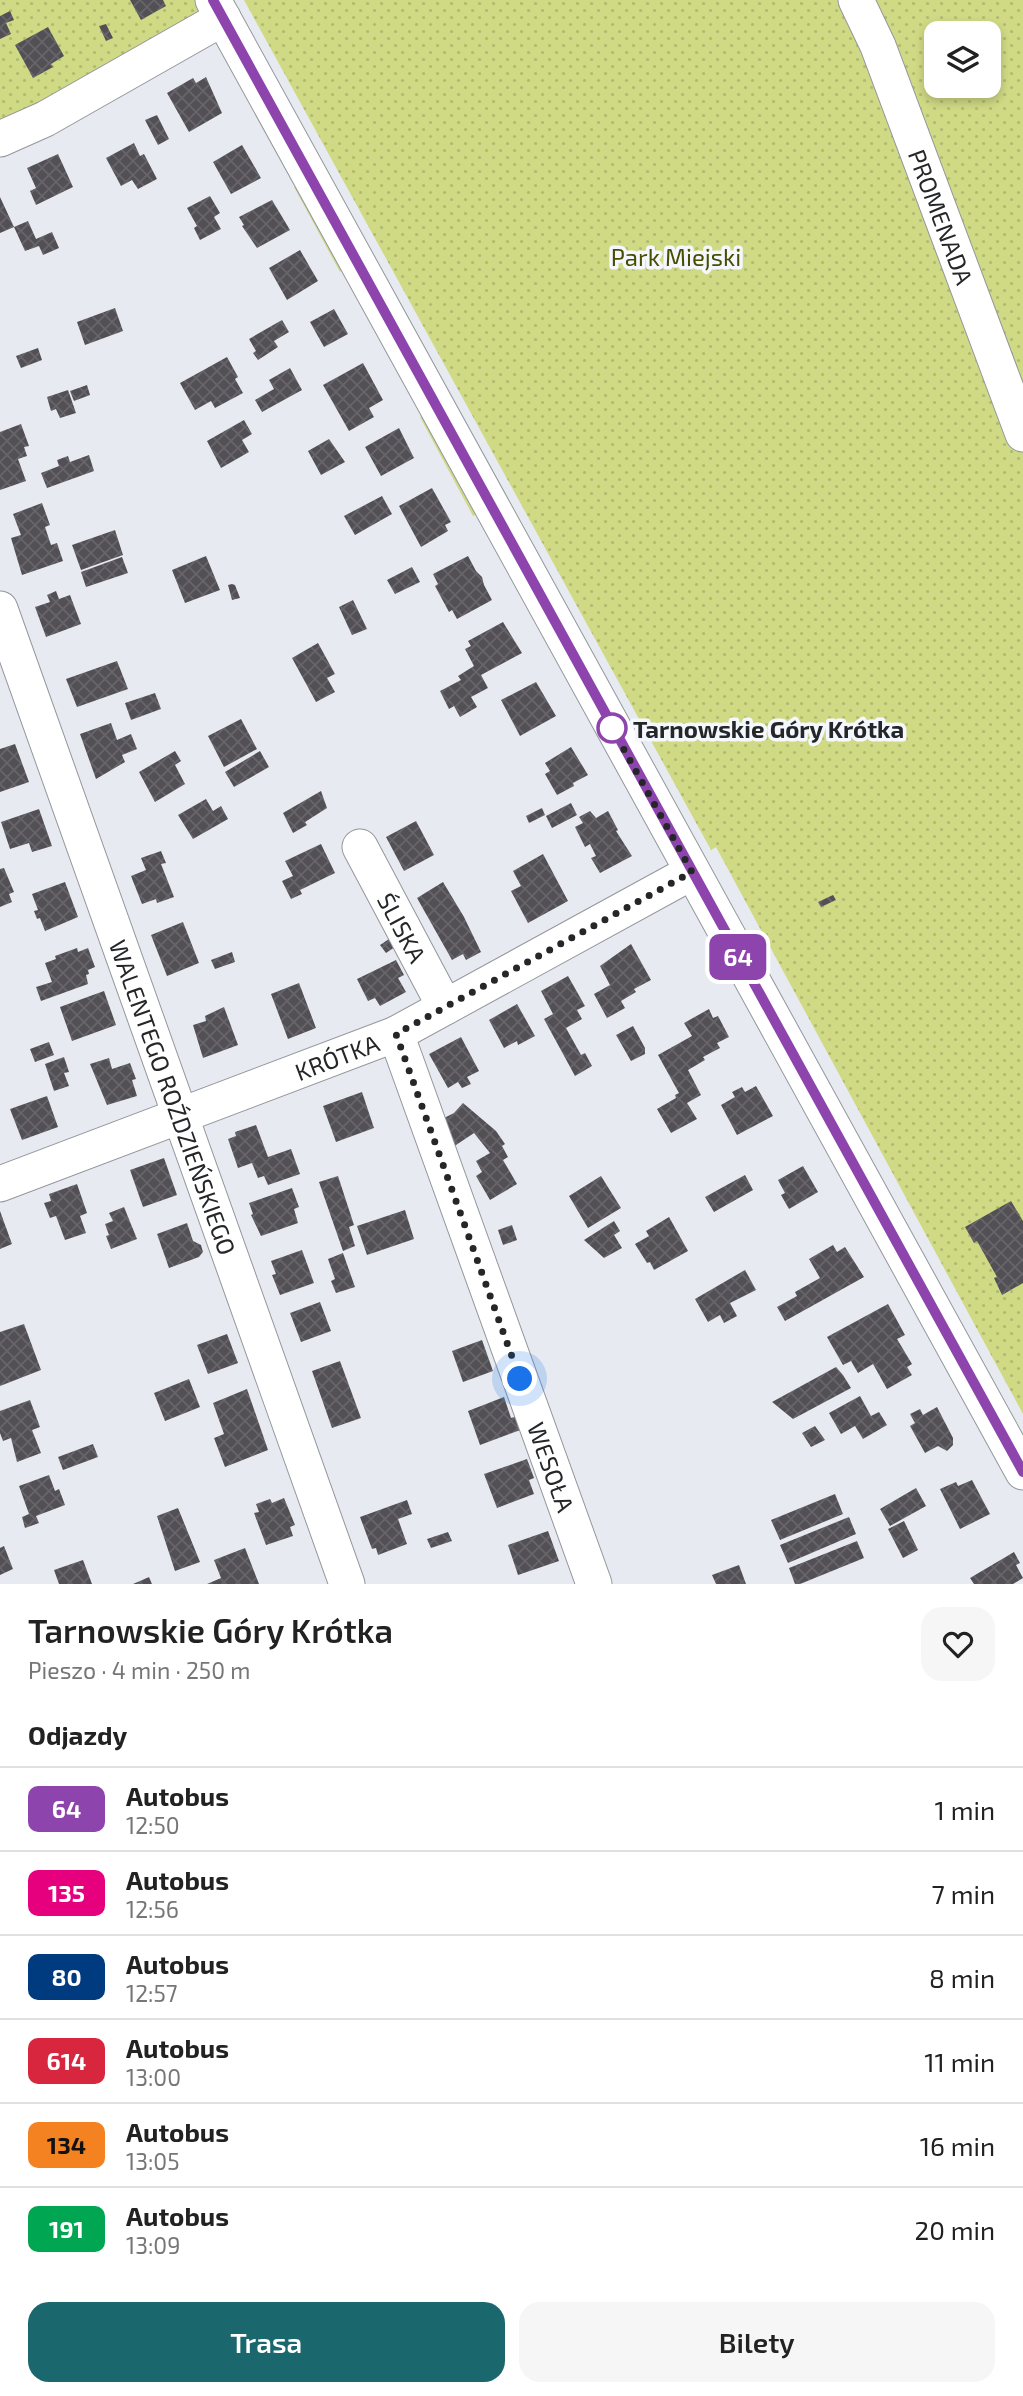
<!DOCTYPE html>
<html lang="pl">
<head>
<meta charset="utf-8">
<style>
	:root { --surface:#fff; --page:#f6f6f6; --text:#222; --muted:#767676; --line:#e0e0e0; --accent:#1a686d }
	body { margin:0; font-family:"Exo 2",sans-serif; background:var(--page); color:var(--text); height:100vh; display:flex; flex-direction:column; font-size:26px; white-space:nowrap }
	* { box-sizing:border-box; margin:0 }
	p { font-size:23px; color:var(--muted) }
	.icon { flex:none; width:38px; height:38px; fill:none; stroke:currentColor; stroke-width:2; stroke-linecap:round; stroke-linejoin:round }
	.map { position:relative; height:1584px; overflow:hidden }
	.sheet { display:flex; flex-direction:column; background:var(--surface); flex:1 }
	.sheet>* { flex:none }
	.badge { padding:0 14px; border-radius:10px; font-size:24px; line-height:46px }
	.buttons { position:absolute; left:924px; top:21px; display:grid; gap:14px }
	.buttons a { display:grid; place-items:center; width:77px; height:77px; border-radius:14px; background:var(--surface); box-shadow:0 4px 10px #0003; font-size:35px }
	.you { position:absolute; width:35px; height:35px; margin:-18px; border:5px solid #fff; border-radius:50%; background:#1a73e8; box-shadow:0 0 0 10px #1a73e833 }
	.map>.badge { position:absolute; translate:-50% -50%; box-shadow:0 0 0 4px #fff }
	h2 { padding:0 28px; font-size:26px; line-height:63px }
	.round { display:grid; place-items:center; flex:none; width:74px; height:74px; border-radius:21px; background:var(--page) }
	.overview { display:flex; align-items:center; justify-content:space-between; height:119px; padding:0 28px }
	h1 { font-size:33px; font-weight:600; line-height:52px }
	.cta { display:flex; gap:14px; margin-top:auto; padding:14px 28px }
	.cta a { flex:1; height:80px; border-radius:21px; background:var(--accent); color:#fff; font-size:28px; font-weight:600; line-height:80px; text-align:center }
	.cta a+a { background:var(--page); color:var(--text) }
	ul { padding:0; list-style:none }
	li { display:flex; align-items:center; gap:21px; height:84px; padding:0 28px; border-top:2px solid var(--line) }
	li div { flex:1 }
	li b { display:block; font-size:26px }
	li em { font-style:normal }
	li .badge { min-width:77px; font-weight:700; text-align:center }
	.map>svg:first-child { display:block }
	.grass { fill:#d0d984 }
	.park { fill:url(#park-dots); fill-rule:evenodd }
	.building { fill:url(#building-cross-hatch) }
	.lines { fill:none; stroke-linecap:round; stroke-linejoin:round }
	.minor-casing { stroke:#93979c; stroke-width:37 }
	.minor { stroke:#fff; stroke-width:35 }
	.line-casing { stroke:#fff; stroke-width:16 }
	.line { stroke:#8e44ad; stroke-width:10 }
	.walk { stroke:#252628; stroke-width:7; stroke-dasharray:0 12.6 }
	.stop-dot { fill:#fff; stroke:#8e44ad; stroke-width:3.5 }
	.labels { text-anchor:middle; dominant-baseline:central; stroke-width:7; stroke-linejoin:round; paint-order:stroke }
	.street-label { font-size:24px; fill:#252628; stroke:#f4f8fe }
	.park-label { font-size:24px; fill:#494d00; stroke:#f4f8fe }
	.stop-label { font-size:24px; font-weight:bold; fill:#252628; stroke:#f4f8fe; text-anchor:start }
</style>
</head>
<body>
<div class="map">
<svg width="1023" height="1584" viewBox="0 0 1023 1584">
	<defs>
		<pattern id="park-dots" width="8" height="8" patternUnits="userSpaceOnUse" patternTransform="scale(1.75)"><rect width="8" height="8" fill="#d0d984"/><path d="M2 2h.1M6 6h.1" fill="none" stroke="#b2ba72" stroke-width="1.8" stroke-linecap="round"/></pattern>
		<pattern id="building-cross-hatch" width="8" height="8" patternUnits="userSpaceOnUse" patternTransform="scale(1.75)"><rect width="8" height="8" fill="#524f55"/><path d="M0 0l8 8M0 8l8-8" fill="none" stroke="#68656a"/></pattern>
	</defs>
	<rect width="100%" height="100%" fill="#e7ebf1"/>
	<path class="grass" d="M300,184L346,268L340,272L294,187Z
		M425,415L478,513L473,516L420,417Z"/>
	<path class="park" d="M0,0H227L57,99L0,122Z
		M244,0H1023V1414L716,847L711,850ZM936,33H989V86H936Z"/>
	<path class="building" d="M130,0H163L166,6L141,20Z
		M10,11L14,20L6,23L11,34L0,39V16Z
		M106,24L113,38L106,41L99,26Z
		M48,27L64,56L51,64L53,67L33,78L15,45Z
		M206,77L222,113L189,132L167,93L193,78L196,83Z
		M157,115L169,139L158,145L145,120Z
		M134,143L140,156L144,154L157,179L138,189L132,180L121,186L106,158Z
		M242,145L261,178L231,194L213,162Z
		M58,154L73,187L36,205L30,191L36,188L27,168Z
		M210,196L220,213L214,217L221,229L200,240L194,228L197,226L187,208Z
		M0,197L14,227L0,233Z
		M272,200L290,230L257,248L242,226L244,225L239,217Z
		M28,221L36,239L52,232L59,248L43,255L39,246L25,251L14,227Z
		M300,250L318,281L287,300L269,268Z
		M115,308L123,331L85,345L77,322Z
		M334,309L348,334L324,347L310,322Z
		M282,320L289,332L274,341L278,347L258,360L253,353L256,351L249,339Z
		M38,348L42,360L21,368L16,356Z
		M227,357L238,377L235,379L243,393L215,408L211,401L195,410L180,383Z
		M363,363L383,400L369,408L374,417L349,431L323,385Z
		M290,368L302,390L262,412L255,400L274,389L269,380Z
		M87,385L90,395L74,401L70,391Z
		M68,390L76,413L60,418L56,409L51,411L47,397Z
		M244,420L252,434L242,440L249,452L221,468L207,441Z
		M21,424L29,446L24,447L27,456L18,459L26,481L0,490V432Z
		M399,428L414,458L381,476L365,447Z
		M329,439L345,462L321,475L308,451Z
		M89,455L94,471L47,488L41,473L59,466L57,460L68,456L70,462Z
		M432,488L451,522L445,525L448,531L421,547L399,506Z
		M382,496L392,514L355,535L344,516Z
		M42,503L50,525L45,527L51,545L57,543L63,561L22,575L11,538L21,535L13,514Z
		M115,530L123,555L81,570L72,545Z
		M206,556L220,590L185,603L172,570Z
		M468,556L476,571L482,577L484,585L492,600L457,619L452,610L449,612L435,586L438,584L433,574Z
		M122,557L128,573L86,587L81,572Z
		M412,567L420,582L395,594L387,580Z
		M232,584L235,585L240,598L232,600L228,585Z
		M56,591L59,599L70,595L81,624L46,637L35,607L50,602L47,595Z
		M353,600L367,629L352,635L339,607Z
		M503,622L522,653L481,675L488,688L471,697L477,707L460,717L454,706L449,709L440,691L461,680L458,676L474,666L465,649L471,646L468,641Z
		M318,643L335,674L327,678L335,692L316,702L292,658Z
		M117,661L128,689L77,707L66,679Z
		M536,682L556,716L520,736L501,700Z
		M155,693L161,709L131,720L125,703Z
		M241,719L257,749L224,767L208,736Z
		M111,723L117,740L131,734L137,749L122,755L125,762L96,779L80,734Z
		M15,744L29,782L0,792V749Z
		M571,747L588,775L573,783L574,786L557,795L545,774L550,771L545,763Z
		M175,751L181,761L175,765L185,784L155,802L139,772Z
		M260,751L269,767L234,787L225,772Z
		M321,791L327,808L305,822L307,825L293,833L283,813Z
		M206,799L213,811L221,806L228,819L193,839L178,815Z
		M571,803L577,815L552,828L546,816Z
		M542,808L545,815L529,823L526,816Z
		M39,809L52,846L32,852L29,843L10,849L1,822Z
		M590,811L596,818L608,811L618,830L616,831L632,856L600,873L591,858L596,856L590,844L585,847L575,827L583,823L579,817Z
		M416,821L434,855L404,871L386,837Z
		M321,844L335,873L300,890L302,894L291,899L282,881L293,876L285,861Z
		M161,851L166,863L161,864L174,897L157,903L156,899L142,904L131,876L146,870L141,858Z
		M543,854L568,901L528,923L511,891L521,886L513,871Z
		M4,868L14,892L9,894L12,902L0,907V869Z
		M65,882L78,917L45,931L40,918L37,919L34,911L38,910L32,894Z
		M443,882L464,917L481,952L466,960L463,954L452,960L417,898Z
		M833,895L836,900L821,907L818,902Z
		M183,922L199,963L167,976L151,935Z
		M395,935L401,943L386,953L380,945Z
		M631,944L651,980L634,989L636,992L621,1001L625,1008L607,1018L594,994L610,985L600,966Z
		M77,948L78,952L88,948L95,967L88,970L89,974L86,975L88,984L41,1001L36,987L52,982L45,963L56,959L55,956Z
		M232,952L235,962L215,969L211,960Z
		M396,960L404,975L398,978L406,992L380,1006L375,998L368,1001L357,979Z
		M568,976L585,1006L577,1010L582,1019L566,1028L581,1055L585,1053L592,1066L575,1076L544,1019L553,1014L541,991Z
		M299,983L316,1028L288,1039L271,994Z
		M104,991L116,1025L72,1041L60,1007Z
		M517,1004L535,1036L518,1045L517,1041L504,1048L489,1020Z
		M224,1007L238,1045L203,1058L193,1025L206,1021L205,1016Z
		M709,1009L713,1018L718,1016L729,1037L717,1043L720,1048L703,1057L705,1060L688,1070L701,1095L687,1103L697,1119L671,1133L657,1109L676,1098L675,1095L679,1093L658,1055L692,1036L684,1023Z
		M633,1026L645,1048V1054L631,1061L616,1035Z
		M461,1037L479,1071L467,1077L471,1084L462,1088L458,1082L448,1088L429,1054Z
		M49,1042L54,1055L35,1062L30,1049Z
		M64,1057L69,1072L64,1073L69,1086L54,1091L45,1064Z
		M109,1058L112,1069L130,1063L136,1079L132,1080L137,1096L107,1105L90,1064Z
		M756,1086L773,1116L737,1135L721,1105L735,1097L732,1092L742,1087L745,1092Z
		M362,1092L374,1128L336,1142L323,1106Z
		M47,1096L58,1127L22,1140L10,1109Z
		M463,1103L496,1131L505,1144L502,1146L508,1157L503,1160L517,1184L490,1200L476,1176L482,1172L476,1161L490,1153L474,1133L453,1147L442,1119L454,1113Z
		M256,1125L268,1157L291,1149L300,1174L268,1185L264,1176L258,1178L252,1163L238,1168L228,1139L236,1136L235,1132Z
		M164,1158L177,1195L143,1207L130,1170Z
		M803,1166L818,1192L789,1209L781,1195L785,1193L778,1180Z
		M745,1175L753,1190L714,1212L705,1197Z
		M338,1176L354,1225L349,1227L355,1246L343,1251L319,1182Z
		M601,1176L621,1208L588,1228L569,1196Z
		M77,1184L87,1213L80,1216L86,1233L65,1240L56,1216L50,1218L44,1203L51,1201L49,1194Z
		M292,1188L299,1207L294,1209L298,1223L261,1236L251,1215L253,1214L249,1203Z
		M1011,1201L1023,1221V1283L1002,1295L994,1278L997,1277L977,1241L974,1243L965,1227Z
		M124,1207L137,1239L111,1249L106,1236L109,1235L105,1224L113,1221L109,1213Z
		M405,1210L414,1239L367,1255L357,1226Z
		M0,1211L12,1244L0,1249Z
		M669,1217L688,1251L654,1270L650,1262L647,1263L635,1244L649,1236L646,1231Z
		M614,1221L620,1231L614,1235L622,1248L604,1258L584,1240Z
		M187,1223L193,1241L201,1245L203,1252L199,1257L169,1268L157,1234Z
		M512,1225L517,1240L503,1245L498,1230Z
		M833,1245L837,1252L845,1247L864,1277L785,1321L777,1307L797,1296L795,1292L820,1278L809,1259Z
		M302,1250L314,1283L280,1295L272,1275L276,1274L271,1261Z
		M343,1253L355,1287L336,1293L331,1281L335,1279L328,1259Z
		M745,1270L756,1290L730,1303L737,1316L724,1323L720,1315L708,1322L695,1299Z
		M320,1302L331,1331L301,1342L290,1313Z
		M888,1304L905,1335L897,1339L912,1364L907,1367L912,1375L887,1389L873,1364L858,1373L851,1361L843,1365L827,1337Z
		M24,1324L41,1370L0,1386V1332Z
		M227,1334L238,1363L208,1374L197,1345Z
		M482,1340L493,1371L463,1382L452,1351Z
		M340,1361L361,1418L332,1428L312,1371Z
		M836,1367L843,1375L851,1388L793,1419L772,1402Z
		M189,1379L200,1407L165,1421L154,1393Z
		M247,1389L268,1450L225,1467L214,1438L224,1434L213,1403Z
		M860,1396L871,1416L879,1412L887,1425L863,1439L855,1426L841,1434L829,1413Z
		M504,1397L511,1418L518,1416L523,1429L480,1445L468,1411Z
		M30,1400L40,1427L32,1430L41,1453L17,1462L11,1438L3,1441L0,1433V1411Z
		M937,1407L953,1438V1445L947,1451L938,1446L925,1453L910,1426L915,1423L910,1414L920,1409L923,1415Z
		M815,1426L825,1440L811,1447L802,1433Z
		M93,1444L98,1457L63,1470L58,1457Z
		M527,1459L534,1478L529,1480L534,1494L497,1508L484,1474Z
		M49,1475L55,1491L59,1489L65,1505L36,1516L39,1523L25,1528L22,1517L29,1514L19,1486Z
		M972,1480L990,1514L960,1529L940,1489L956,1482L958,1486Z
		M916,1488L926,1506L890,1526L880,1509Z
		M835,1494L843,1514L780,1540L771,1520Z
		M284,1498L295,1525L290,1527L293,1536L266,1545L254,1513L259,1512L256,1504L270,1499L272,1503Z
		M407,1500L412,1514L398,1519L407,1544L378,1555L376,1548L372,1549L360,1517Z
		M178,1508L200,1562L175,1571L157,1516Z
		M849,1517L856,1534L788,1563L780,1545Z
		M904,1521L918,1550L903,1558L888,1529Z
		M548,1531L559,1561L518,1575L508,1545Z
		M448,1532L452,1541L431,1548L427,1539Z
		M857,1541L864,1558L800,1584H795L789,1568Z
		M4,1546L13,1569L0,1575V1548Z
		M245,1548L259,1584H207L221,1578L214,1560Z
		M1014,1552L1020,1563L1016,1565L1023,1578L1013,1584H974L970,1578Z
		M83,1560L92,1584H59L54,1570Z
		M739,1565L746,1584H716L712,1575Z
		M149,1577L152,1584H133Z"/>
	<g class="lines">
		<defs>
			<g id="minor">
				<path d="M213,0L1023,1472"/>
				<path id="s1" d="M856,0L878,46L1023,434"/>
				<path d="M0,139L45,119L223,18"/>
				<path id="s2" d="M0,609L347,1584"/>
				<path id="s3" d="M360,847L445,1007"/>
				<path id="s4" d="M396,1034L594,1584"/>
				<path id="s5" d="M0,1184L396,1034L692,872"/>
			</g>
		</defs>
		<use href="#minor" class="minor-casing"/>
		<use href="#minor" class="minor"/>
	</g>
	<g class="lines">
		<defs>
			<path id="line" d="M213,0L1023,1472"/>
		</defs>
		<use href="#line" class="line-casing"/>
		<use href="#line" class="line"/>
		<path class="walk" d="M520,1379L396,1034L692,872L612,728"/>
	</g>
	<circle class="stop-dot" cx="612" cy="728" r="14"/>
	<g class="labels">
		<g class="street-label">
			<text stroke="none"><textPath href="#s1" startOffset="233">PROMENADA</textPath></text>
			<text stroke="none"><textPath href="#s3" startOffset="91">ŚLISKA</textPath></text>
			<text stroke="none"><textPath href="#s5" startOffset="360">KRÓTKA</textPath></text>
			<text stroke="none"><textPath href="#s2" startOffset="518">WALENTEGO ROŹDZIEŃSKIEGO</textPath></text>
			<text stroke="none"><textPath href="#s4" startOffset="460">WESOŁA</textPath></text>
		</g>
		<g class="park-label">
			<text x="676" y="256">Park Miejski</text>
		</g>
		<g class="stop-label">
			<text x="633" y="728">Tarnowskie Góry Krótka</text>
		</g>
	</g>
</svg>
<div class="buttons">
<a><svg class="icon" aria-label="layers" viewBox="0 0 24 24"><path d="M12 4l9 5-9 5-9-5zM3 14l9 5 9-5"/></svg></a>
</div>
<div class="you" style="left:520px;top:1379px"></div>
<b class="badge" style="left:738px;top:957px;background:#8e44ad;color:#fff">64</b>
</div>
<section class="sheet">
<div class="overview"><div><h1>Tarnowskie Góry Krótka</h1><p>Pieszo · 4 min · 250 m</p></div><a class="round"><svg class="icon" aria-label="heart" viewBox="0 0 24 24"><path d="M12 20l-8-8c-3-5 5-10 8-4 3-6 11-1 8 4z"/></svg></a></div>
<h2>Odjazdy</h2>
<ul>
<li><span class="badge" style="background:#8e44ad;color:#fff">64</span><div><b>Autobus</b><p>12:50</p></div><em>1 min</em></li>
<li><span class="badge" style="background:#e6007e;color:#fff">135</span><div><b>Autobus</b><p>12:56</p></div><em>7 min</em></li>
<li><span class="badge" style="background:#003b80;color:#fff">80</span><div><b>Autobus</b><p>12:57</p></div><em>8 min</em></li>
<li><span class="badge" style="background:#d7263d;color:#fff">614</span><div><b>Autobus</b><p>13:00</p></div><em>11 min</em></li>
<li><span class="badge" style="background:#f58220;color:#111">134</span><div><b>Autobus</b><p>13:05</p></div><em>16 min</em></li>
<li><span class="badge" style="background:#00a651;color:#fff">191</span><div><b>Autobus</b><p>13:09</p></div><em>20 min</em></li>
</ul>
<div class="cta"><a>Trasa</a><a>Bilety</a></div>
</section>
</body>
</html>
